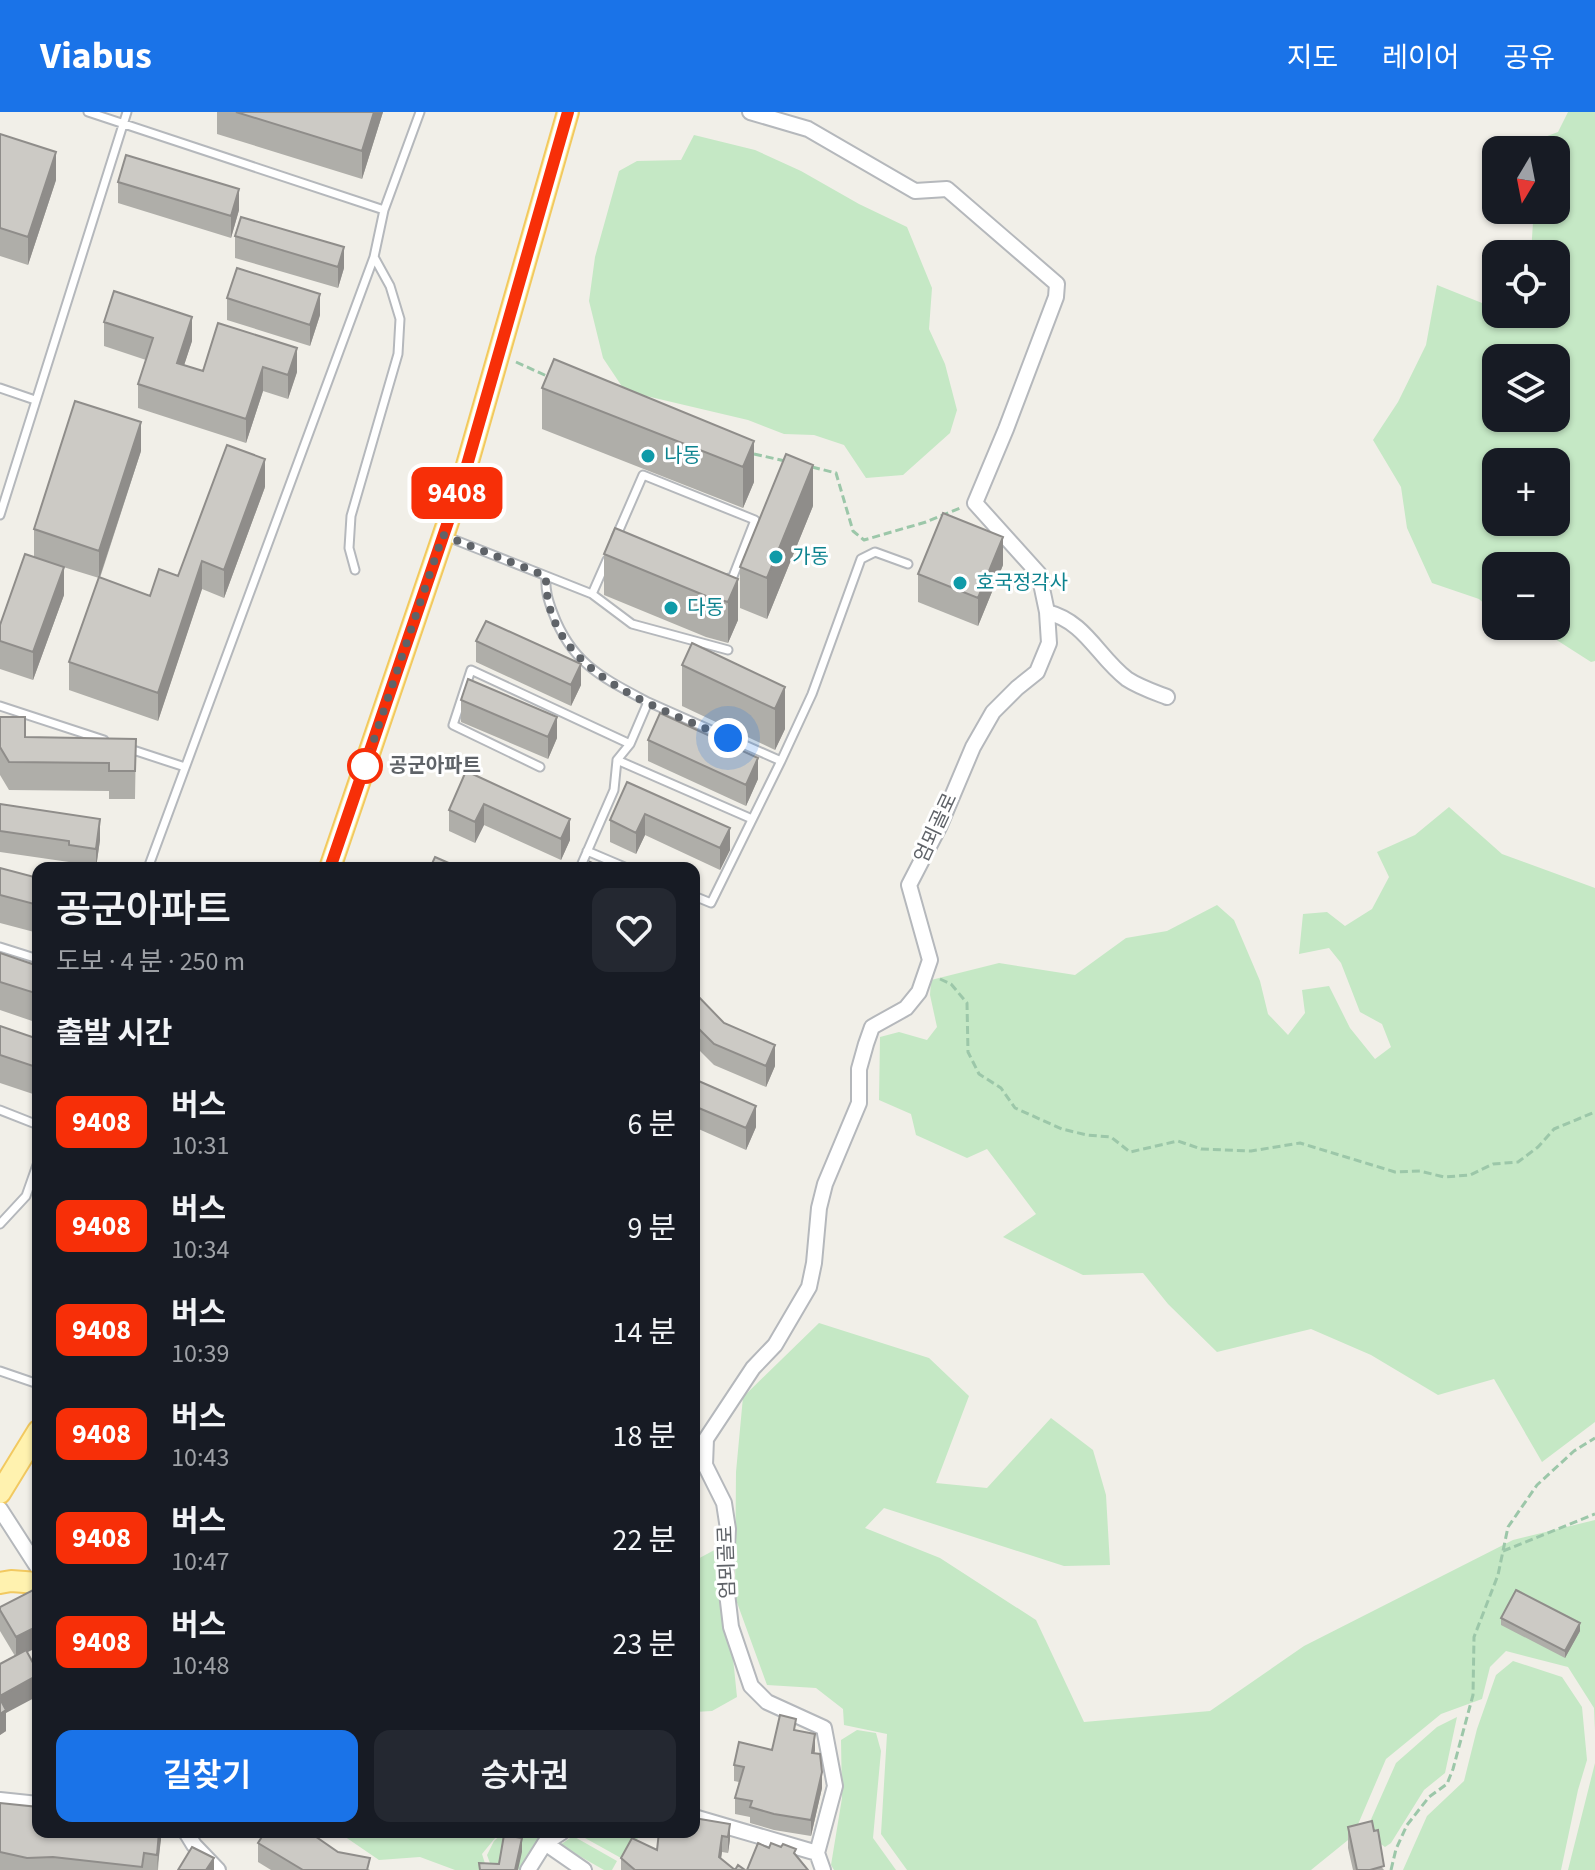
<!DOCTYPE html>
<html lang="ko">
<head>
<meta charset="utf-8">
<style>
	:root { --surface:#171b24; --page:#242831; --text:#f1f3f6; --muted:#9ea1a6; --accent:#1a73e8 }
	body { margin:0; font-family:"Source Sans 3","Noto Sans KR",sans-serif; background:var(--page); color:var(--text); height:100vh; display:flex; flex-direction:column; font-size:30px; white-space:nowrap }
	* { box-sizing:border-box; margin:0 }
	p { font-size:26px; color:var(--muted) }
	.icon { flex:none; width:44px; height:44px; fill:none; stroke:currentColor; stroke-width:2; stroke-linecap:round; stroke-linejoin:round }
	.map { position:relative; flex:1; overflow:hidden }
	.side { position:absolute; left:32px; top:750px; width:668px; height:976px; display:flex; flex-direction:column; background:var(--surface); border-radius:16px; box-shadow:0 2px 6px #0004 }
	.side>* { flex:none }
	.badge { padding:0 16px; border-radius:12px; font-size:28px; line-height:52px }
	.needle { width:52px; rotate:190deg }
	.controls { position:absolute; left:1482px; top:24px; display:grid; gap:16px }
	.controls a { display:grid; place-items:center; width:88px; height:88px; border-radius:16px; background:var(--surface); box-shadow:0 2px 6px #0004; font-size:40px }
	.you { position:absolute; width:40px; height:40px; margin:-20px; border:6px solid #fff; border-radius:50%; background:#1a73e8; box-shadow:0 0 0 12px #1a73e833 }
	.map>.badge { position:absolute; translate:-50% -50%; box-shadow:0 0 0 4px #fff }
	h2 { padding:0 24px; font-size:30px; line-height:72px }
	.round { display:grid; place-items:center; flex:none; width:84px; height:84px; border-radius:16px; background:var(--page) }
	.summary { display:flex; align-items:center; justify-content:space-between; height:136px; padding:0 24px }
	h1 { font-size:38px; font-weight:600; line-height:60px }
	.cta { display:flex; gap:16px; margin-top:auto; padding:16px 24px }
	.cta a { flex:1; height:92px; border-radius:16px; background:var(--accent); color:#fff; font-size:32px; font-weight:600; line-height:92px; text-align:center }
	.cta a+a { background:var(--page); color:var(--text) }
	ul { padding:0; list-style:none }
	li { display:flex; align-items:center; gap:24px; height:104px; padding:0 24px }
	li div { flex:1 }
	li b { display:block; font-size:30px }
	li em { font-style:normal }
	li .badge { min-width:88px; font-weight:700; text-align:center }
	header { display:flex; align-items:center; gap:48px; box-sizing:border-box; height:112px; padding:0 40px; background:var(--accent); color:#fff }
	header strong { font-size:38px }
	nav { display:flex; gap:44px; margin-inline-start:auto; font-size:28px }
	.map>svg:first-child { display:block }
	.green { fill:#c5e8c5; fill-rule:evenodd }
	.lines { fill:none; stroke-linecap:round; stroke-linejoin:round }
	.lane-casing { stroke:#b5b8bc; stroke-width:11 }
	.street-casing { stroke:#b5b8bc; stroke-width:18 }
	.primary-casing { stroke:#f2c960; stroke-width:24 }
	.path { stroke:#9cc7a9; stroke-width:3; stroke-dasharray:8 4; stroke-linecap:butt }
	.lane { stroke:#fff; stroke-width:7 }
	.street { stroke:#fff; stroke-width:14 }
	.primary { stroke:#fff2af; stroke-width:20 }
	.wall { fill:#afaea9 }
	.shaded-wall { fill:#8f8d8a }
	.building { fill:#cccac5; stroke:#8f8d8a; stroke-width:2 }
	.line-casing { stroke:#fff; stroke-width:18 }
	.line { stroke:#f72f08; stroke-width:12 }
	.walk { stroke:#5f6368; stroke-width:8; stroke-dasharray:0 14.4 }
	.culture-dot { fill:#0f9aa8; stroke:#fff; stroke-width:3 }
	.stop-dot { fill:#fff; stroke:#f72f08; stroke-width:4 }
	.labels { text-anchor:middle; dominant-baseline:central; stroke-width:6; stroke-linejoin:round; paint-order:stroke }
	.culture-label { font-size:20px; fill:#0d838f; stroke:#fff; text-anchor:start }
	.stop-label { font-size:20px; font-weight:bold; fill:#5f6368; stroke:#fff; text-anchor:start }
	.street-label { font-size:20px; fill:#5f6368; stroke:#fff }
</style>
</head>
<body>
<header>
<strong>Viabus</strong>
<nav><a>지도</a><a>레이어</a><a>공유</a></nav>
</header>
<div class="map">
<svg width="1595" height="1758" viewBox="0 0 1595 1758">
	<rect width="100%" height="100%" fill="#f1efe8"/>
	<path class="green" d="M1568,0H1595V549L1591,550L1541,518L1530,514H1556V454H1496V502L1479,487L1432,471L1407,416L1401,375L1373,328L1398,290L1426,233L1437,173L1487,193H1496V202H1556V142H1531L1533,110L1529,98H1556V38H1510L1558,20ZM1556,246V306H1496V246ZM1556,350V410H1496V350Z
		M694,23L755,38L801,59L859,92L907,115L932,176L929,217L945,252L957,298L950,321L903,363L866,366L844,333L814,323L784,322L748,308L625,279L603,246L589,189L595,145L619,59L637,49L681,48Z
		M1449,695L1502,742L1595,776V1310L1542,1350L1494,1267L1438,1283L1371,1243L1311,1217L1217,1240L1168,1192L1143,1161L1083,1163L1003,1125L1036,1102L987,1037L967,1046L916,1023L911,1002L879,988L880,925L899,920L927,928L937,915L930,883L931,868L999,851L1075,863L1126,826L1167,819L1217,793L1234,808L1260,869L1268,902L1288,923L1305,901L1302,878L1329,874L1350,916L1375,947L1391,935L1382,912L1360,900L1341,851L1329,836L1299,842L1303,802L1327,800L1345,814L1372,797L1389,765L1377,740L1415,723Z
		M819,1211L929,1246L969,1284L936,1371L987,1376L1051,1306L1093,1338L1106,1383L1110,1453L1064,1454L884,1396L865,1416L940,1446L1036,1508L1084,1610L1210,1599L1304,1534L1513,1428L1595,1408V1619L1594,1596L1568,1555L1506,1539L1490,1555L1482,1587L1441,1602L1386,1647L1353,1724L1311,1758H907L881,1722L887,1622L844,1613L843,1597L816,1576L767,1573L735,1485L736,1360L743,1285Z
		M720,1435L727,1454L729,1507L737,1585L712,1599L694,1600V1449Z
		M1513,1549L1562,1565L1582,1595L1587,1648L1578,1678L1561,1758H1403L1427,1704L1464,1669L1477,1617L1496,1563Z
		M1457,1605L1445,1661L1424,1678L1391,1731L1385,1735L1365,1721L1396,1651L1437,1615Z
		M857,1618L876,1621L881,1639L873,1726L896,1758H834L831,1753L842,1686L841,1628Z
		M1595,1651V1758H1568Z
		M338,1720H500L482,1742L487,1758H455L420,1745L379,1748Z
		M504,1720H524L540,1727L521,1758L491,1754L487,1743L494,1729Z
		M579,1720H643L621,1746L576,1721Z
		M573,1724L617,1749L612,1758H604L560,1733Z"/>
	<g class="lines">
		<defs>
			<path id="lane" d="M88,0L384,98L374,145L148,756
				M384,98L420,0
				M0,276L35,288
				M0,403L127,0
				M445,424L592,482L632,512L728,538
				M616,425L643,363L755,408L732,467L729,466
				M355,458L349,436L351,404L398,242L400,207L390,174L374,145
				M546,464C545,478 548,488 553,501C572,552 603,566 648,590
				M592,482L607,448
				M0,594L104,628
				M127,636L185,655
				M617,648L752,707
				M540,655L453,613L471,558L630,632
				M587,739L627,756
				M580,756L614,678L617,648L630,632L648,590L781,649L812,582L861,447L875,440L908,452
				M694,784L711,791L781,649
				M0,835L38,847
				M0,998L38,1013
				M0,1112L26,1084L38,1050
				M0,1259L38,1272"/>
			<path id="street" d="M750,0L808,17L915,79L947,77L1057,172L1056,185L1006,317L975,391L1039,462L1047,500L1049,531L1037,560L1017,576L993,600L973,635L940,713L909,773L930,848L919,880L906,896L872,915L866,932L859,957V991L825,1072L819,1096L814,1151L809,1175L775,1233L753,1256L706,1327L705,1353L724,1391L728,1417L725,1464L731,1515L751,1574L767,1590L824,1616L835,1674L817,1741L823,1758
				M1047,500C1086,510 1097,544 1127,567C1139,575 1154,580 1167,585
				M0,1397L38,1456
				M0,1688L38,1692
				M694,1705L817,1741
				M186,1720L194,1733L218,1758
				M545,1731L584,1758
				M528,1758L545,1731L562,1720"/>
			<path id="primary" d="M330,756L465,360L568,0
				M0,1381L38,1319
				M0,1471L11,1469L38,1471"/>
		</defs>
		<use href="#lane" class="lane-casing"/>
		<use href="#street" class="street-casing"/>
		<use href="#primary" class="primary-casing"/>
		<path class="path" d="M516,250L549,265
			M754,342L785,349
			M812,355L836,361L853,419L864,428L926,410L960,396
			M940,867L951,872L967,891L968,940L979,962L1001,976L1015,996L1062,1017L1087,1023L1111,1025L1130,1040L1178,1029L1201,1037L1251,1039L1300,1031L1395,1060L1420,1059L1444,1065L1470,1063L1493,1052L1518,1050L1538,1035L1554,1017L1595,1000
			M1503,1439L1595,1402
			M1391,1758L1396,1737L1407,1713L1429,1685L1447,1672L1453,1657L1473,1583L1474,1525L1498,1463L1508,1415L1537,1373L1574,1339L1595,1326"/>
		<use href="#lane" class="lane"/>
		<use href="#street" class="street"/>
		<use href="#primary" class="primary"/>
	</g>
	<path class="wall" d="M217,0H383L362,67L217,22Z
		M0,22L56,68L28,153L0,144Z
		M118,70L239,98L231,126L118,91Z
		M235,124L344,156L338,176L235,146Z
		M227,186L320,203L310,234L227,208Z
		M104,210L192,229L184,253L203,259L218,211L297,260L288,287L263,279L246,331L138,296V272L146,248L104,234Z
		M542,276L754,329V370L743,396L542,317Z
		M141,339L100,466L150,484L178,464L265,375L224,486L202,477L158,609L69,578V550L99,466L60,454L64,483L33,568L0,557V513L34,445V417Z
		M813,394L767,507L740,496V455Z
		M604,442L738,467V508L728,531L706,525L604,483Z
		M1003,453L978,514L918,490V462Z
		M476,529L581,573L571,594L476,550Z
		M682,553L785,575V617L775,638L682,594Z
		M461,588L557,626L548,647L461,610Z
		M0,605L25,625L136,627L135,687H109V679L9,678L0,663Z
		M648,628L758,667L746,694L648,649Z
		M466,659L570,728L561,748L484,713L475,731L449,719V698Z
		M627,670L730,738L720,758L645,723L636,742L610,730V708Z
		M0,692L100,728L96,756L69,754V750L0,740Z
		M0,756L38,766V821L0,811Z
		M0,841L38,854V911L0,898Z
		M694,880L724,911L775,954L766,975L714,953L694,933Z
		M0,914L38,927V968L33,982L0,971Z
		M694,967L756,1015L746,1038L694,1015Z
		M0,1495L28,1540L6,1601V1619L0,1623V1552L15,1544L0,1519Z
		M1501,1506L1580,1519L1565,1546L1501,1513Z
		M796,1618L815,1638L814,1641L822,1676L811,1724L774,1718L750,1711V1705L735,1702V1686L739,1670L734,1669V1653L772,1638Z
		M0,1691L161,1720L158,1758H0Z
		M694,1706L730,1727L728,1741L722,1740L721,1747L735,1758H745H621V1746L657,1738Z
		M1348,1715L1384,1758H1353L1348,1736Z
		M315,1720L313,1723L338,1740L370,1758H271L258,1750V1731Z"/>
	<path class="shaded-wall" d="M374,0H383L362,67V39Z
		M56,40V68L28,153V125Z
		M239,77V98L231,126V104Z
		M344,135V156L338,176V155Z
		M320,182V203L310,234V213Z
		M192,205V229L177,275V251Z
		M297,236V260L288,287V263Z
		M263,255V279L246,331V307Z
		M141,310V339L99,467V439Z
		M754,329V370L743,396V355Z
		M265,347V375L224,486V458Z
		M813,353V394L767,507V466Z
		M1003,425V453L978,514V486Z
		M202,449V477L158,609V581Z
		M64,455V483L33,568V540Z
		M738,467V508L728,531V490Z
		M581,552V573L571,594V573Z
		M785,575V617L775,638V597Z
		M557,605V626L548,647V625Z
		M758,646V667L746,694V673Z
		M484,692V713L475,731V710Z
		M645,702V723L636,742V721Z
		M100,707V728L96,756V737Z
		M570,707V728L561,748V727Z
		M730,716V738L720,758V736Z
		M775,933V954L766,975V954Z
		M38,940V968L33,982V954Z
		M756,994V1015L746,1038V1016Z
		M1580,1511V1519L1565,1546V1539Z
		M38,1514V1535L16,1546V1525Z
		M38,1563V1584L6,1601V1619L0,1623V1584Z
		M815,1622V1638L812,1657V1641Z
		M822,1660V1676L811,1724V1708Z
		M730,1712V1727L728,1741V1725Z
		M159,1720H161V1728L157,1758Z
		M722,1724V1740L719,1758V1745Z
		M522,1726V1740L518,1758H515Z
		M214,1746V1758H206Z"/>
	<path class="building" d="M236,0H374L362,39Z
		M0,22L56,40L28,125L0,116Z
		M126,43L239,77L231,104L118,70Z
		M241,105L344,135L338,155L235,124Z
		M237,156L320,182L310,213L227,186Z
		M114,179L192,205L177,251L203,259L218,211L297,236L288,263L263,255L246,307L138,272L153,226L104,210Z
		M554,247L754,329L743,355L542,276Z
		M75,289L141,310L99,439L34,417Z
		M227,333L265,347L224,458L202,449L158,581L69,550L99,465L150,484L159,457L178,464Z
		M786,342L813,353L767,466L740,455Z
		M943,401L1003,425L978,486L918,462Z
		M615,416L738,467L728,490L706,484L604,442Z
		M25,442L64,455L33,540L0,529V513Z
		M486,509L581,552L571,573L476,529Z
		M692,531L785,575L775,597L682,553Z
		M468,567L557,605L548,625L461,588Z
		M660,601L758,646L746,673L648,628Z
		M0,605H25V625L136,627L135,659H109V651L9,650L0,635Z
		M466,659L570,707L561,727L484,692L475,710L449,698Z
		M627,670L730,716L720,736L645,702L636,721L610,708Z
		M0,692L100,707L96,737L69,733V729L0,719Z
		M435,745L460,756H430Z
		M590,750L603,756H588Z
		M0,756L38,766V793L0,783Z
		M0,841L38,854V882L0,870Z
		M694,880L724,911L775,933L766,954L714,932L694,912Z
		M0,914L38,927V940L33,954L0,943Z
		M694,967L756,994L746,1016L694,994Z
		M37,1476L38,1478V1514L16,1525L0,1498V1495Z
		M1516,1478L1580,1511L1565,1539L1501,1506Z
		M26,1538L38,1560V1563L0,1584V1552Z
		M0,1587L6,1598L0,1602Z
		M780,1603L796,1607L794,1618L815,1622L812,1641L820,1642L822,1660L811,1708L774,1702L750,1695L752,1689L735,1686L744,1655L734,1653L739,1630L772,1638Z
		M0,1691L38,1695V1720H159L157,1743L144,1741L142,1755L53,1745L27,1746L0,1740Z
		M694,1706L730,1712L728,1725L722,1724L719,1745L735,1758L738,1753L745,1758H635L621,1746L632,1726L657,1738L659,1720H694Z
		M1372,1709L1374,1719L1378,1718L1384,1754L1370,1758H1357L1348,1715Z
		M265,1720H309L338,1740L370,1746L367,1758H303L258,1731Z
		M504,1723L522,1726L515,1758H480L479,1751L499,1752Z
		M758,1731L769,1736L771,1731L781,1735L783,1732L796,1737L794,1741L808,1758H747Z
		M192,1735L214,1746L206,1758H178Z"/>
	<g class="lines">
		<defs>
			<path id="line" d="M330,756L465,360L568,0"/>
		</defs>
		<use href="#line" class="line-casing"/>
		<use href="#line" class="line"/>
		<path class="walk" d="M365,654L443,423L546,464C544,561 656,594 728,626"/>
	</g>
	<g class="culture-dot">
		<circle cx="648" cy="344" r="8"/>
		<circle cx="776" cy="445" r="8"/>
		<circle cx="960" cy="471" r="8"/>
		<circle cx="671" cy="496" r="8"/>
	</g>
	<circle class="stop-dot" cx="365" cy="654" r="16"/>
	<g class="labels">
		<g class="culture-label">
			<text x="664" y="344">나동</text>
			<text x="792" y="445">가동</text>
			<text x="976" y="471">호국정각사</text>
			<text x="687" y="496">다동</text>
		</g>
		<g class="stop-label">
			<text x="389" y="654">공군아파트</text>
		</g>
		<g class="street-label">
			<text transform="translate(936 716) rotate(-65)">엄뫼골로</text>
			<text transform="translate(727 1450) rotate(-92)">엄뫼골로</text>
		</g>
	</g>
</svg>
<div class="controls">
<a><svg class="needle" viewBox="-14 -14 28 28"><path d="M0-13l5 13h-10z" fill="#e53935"/><path d="M0 13l5-13h-10z" fill="#9ea1a6"/></svg></a>
<a><svg class="icon" aria-label="locate" viewBox="0 0 24 24"><circle cx="12" cy="12" r="6"/><path d="M12 2v4M12 18v4M2 12h4M18 12h4"/></svg></a>
<a><svg class="icon" aria-label="layers" viewBox="0 0 24 24"><path d="M12 4l9 5-9 5-9-5zM3 14l9 5 9-5"/></svg></a>
<a>+</a>
<a>−</a>
</div>
<div class="you" style="left:728px;top:626px"></div>
<b class="badge" style="left:457px;top:381px;background:#f72f08;color:#fff">9408</b>
<section class="side">
<div class="summary"><div><h1>공군아파트</h1><p>도보 · 4 분 · 250 m</p></div><a class="round"><svg class="icon" aria-label="heart" viewBox="0 0 24 24"><path d="M12 20l-8-8c-3-5 5-10 8-4 3-6 11-1 8 4z"/></svg></a></div>
<h2>출발 시간</h2>
<ul>
<li><span class="badge" style="background:#f72f08;color:#fff">9408</span><div><b>버스</b><p>10:31</p></div><em>6 분</em></li>
<li><span class="badge" style="background:#f72f08;color:#fff">9408</span><div><b>버스</b><p>10:34</p></div><em>9 분</em></li>
<li><span class="badge" style="background:#f72f08;color:#fff">9408</span><div><b>버스</b><p>10:39</p></div><em>14 분</em></li>
<li><span class="badge" style="background:#f72f08;color:#fff">9408</span><div><b>버스</b><p>10:43</p></div><em>18 분</em></li>
<li><span class="badge" style="background:#f72f08;color:#fff">9408</span><div><b>버스</b><p>10:47</p></div><em>22 분</em></li>
<li><span class="badge" style="background:#f72f08;color:#fff">9408</span><div><b>버스</b><p>10:48</p></div><em>23 분</em></li>
</ul>
<div class="cta"><a>길찾기</a><a>승차권</a></div>
</section>
</div>
</body>
</html>
